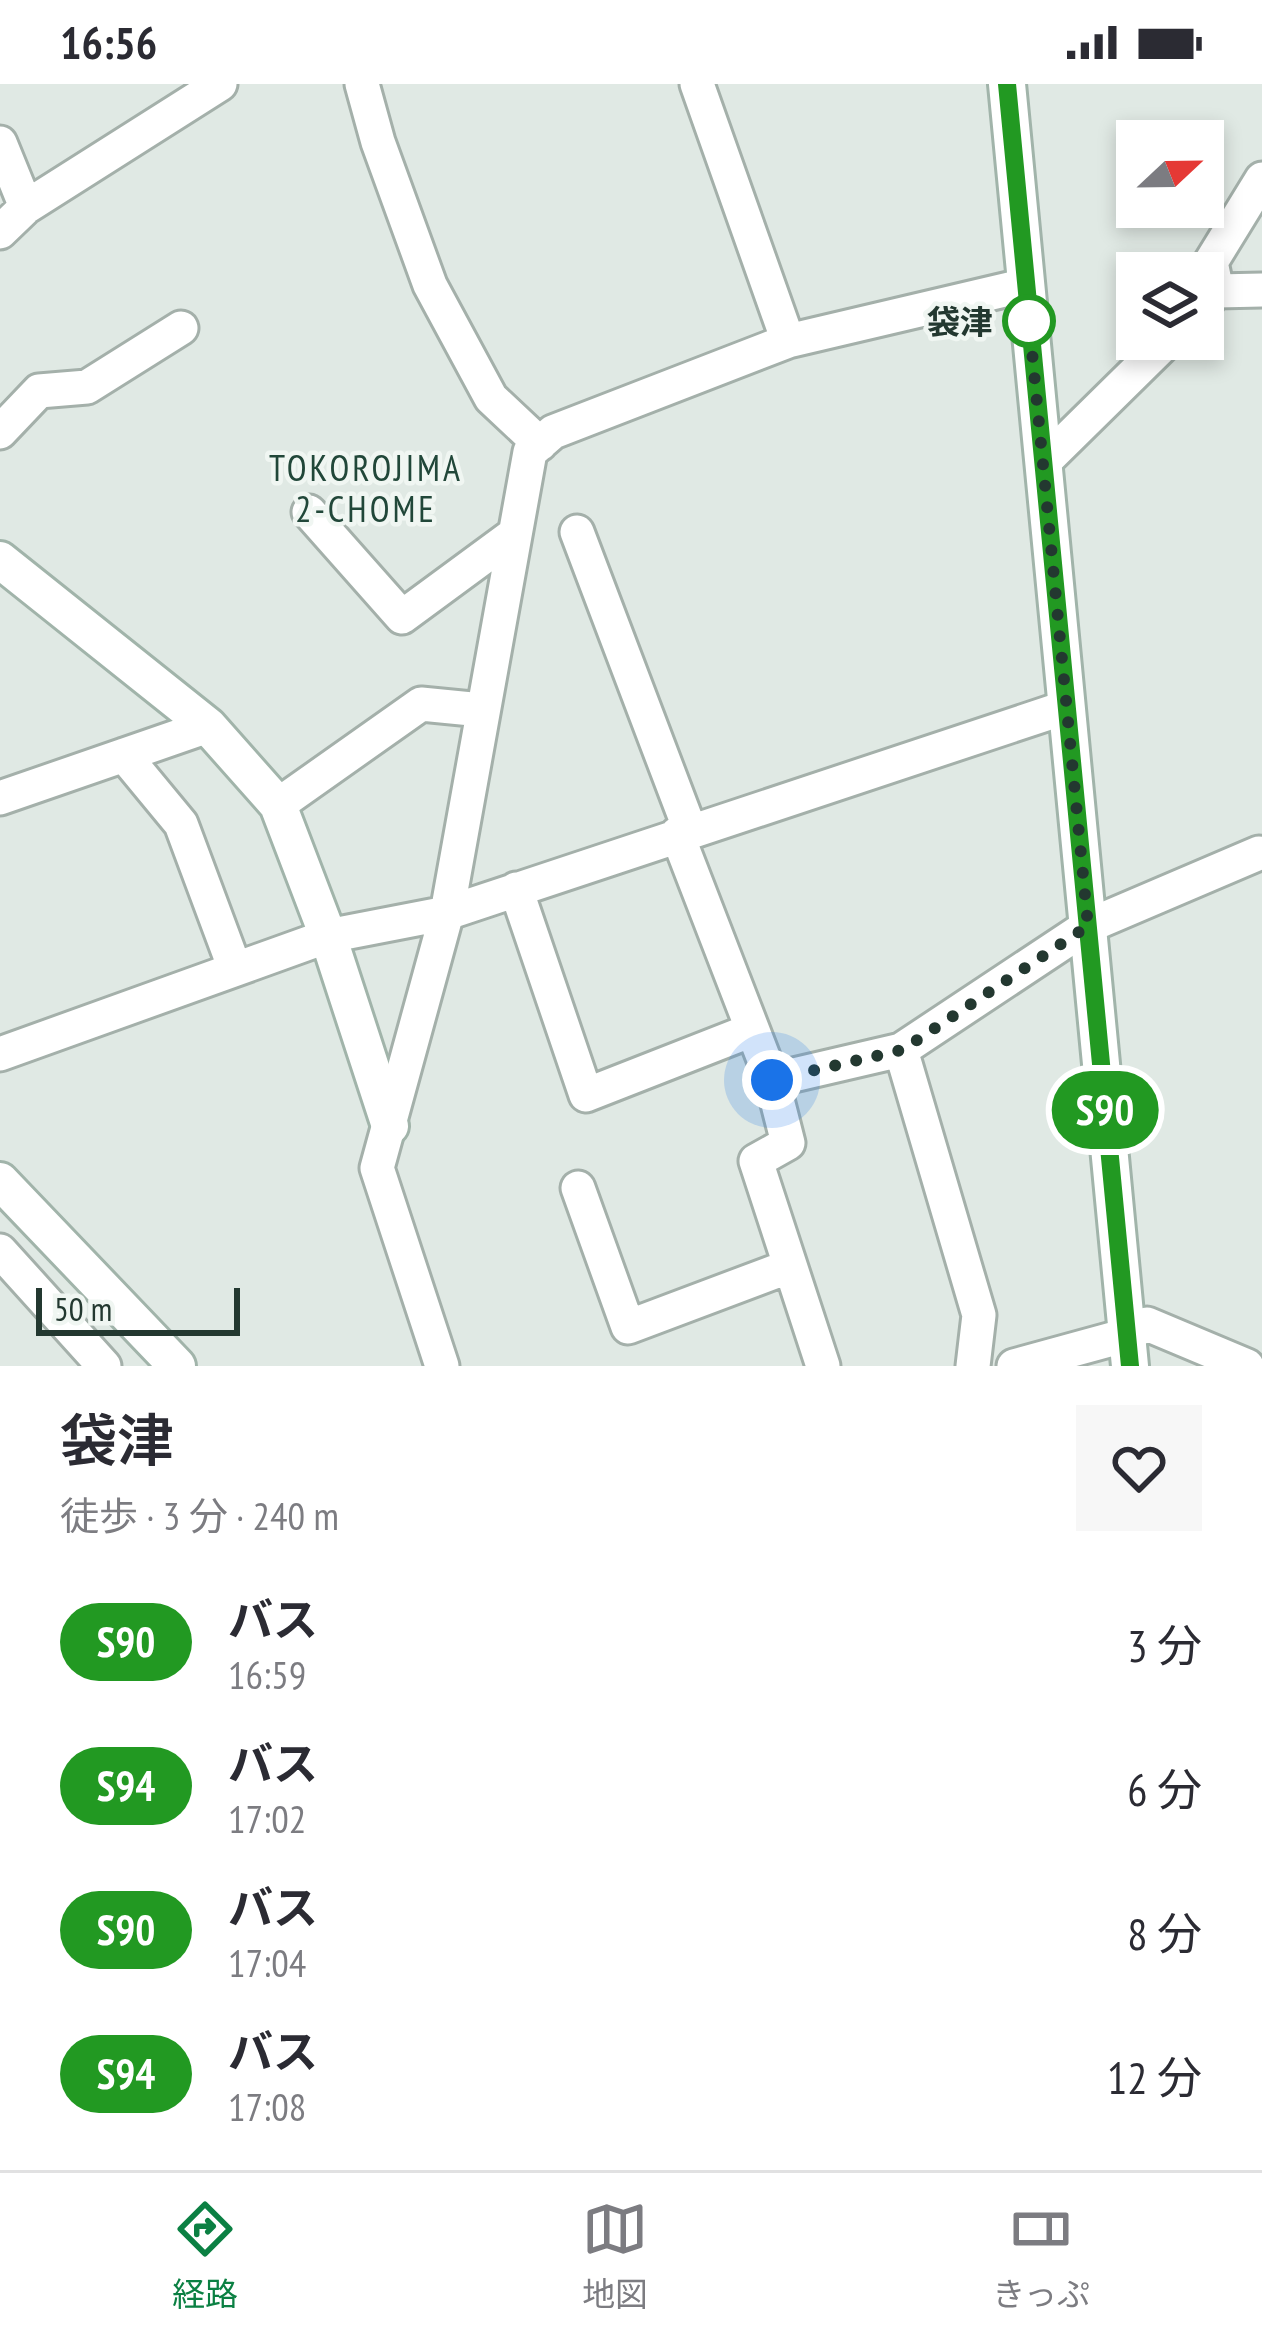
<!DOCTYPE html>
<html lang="ja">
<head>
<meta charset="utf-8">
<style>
	:root { --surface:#fff; --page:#f7f7f7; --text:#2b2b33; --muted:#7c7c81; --line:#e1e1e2; --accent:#0b8043 }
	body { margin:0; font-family:"PT Sans Narrow","Noto Sans JP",sans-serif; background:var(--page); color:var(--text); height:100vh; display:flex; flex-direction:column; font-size:45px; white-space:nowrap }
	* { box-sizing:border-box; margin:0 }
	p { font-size:39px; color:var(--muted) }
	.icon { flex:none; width:66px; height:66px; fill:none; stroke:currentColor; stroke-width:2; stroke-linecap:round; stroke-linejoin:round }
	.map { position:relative; height:1282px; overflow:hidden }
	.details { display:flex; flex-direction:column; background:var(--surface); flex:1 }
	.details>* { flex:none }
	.badge { padding:0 24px; border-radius:39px; font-size:42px; line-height:78px }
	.needle { width:78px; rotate:68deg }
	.controls { position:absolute; left:1116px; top:36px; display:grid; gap:24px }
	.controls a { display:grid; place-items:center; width:108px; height:108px; border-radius:0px; background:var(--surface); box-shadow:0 6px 18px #0003; font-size:60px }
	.scale { position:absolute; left:36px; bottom:30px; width:204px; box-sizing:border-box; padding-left:12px; border:6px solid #233830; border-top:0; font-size:33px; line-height:42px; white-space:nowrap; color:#233830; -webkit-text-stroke:9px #f0f6f2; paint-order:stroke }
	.you { position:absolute; width:60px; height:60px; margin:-30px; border:9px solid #fff; border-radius:50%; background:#1a73e8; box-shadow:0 0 0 18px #1a73e833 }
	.map>.badge { position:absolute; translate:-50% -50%; box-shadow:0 0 0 6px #fff }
	.round { display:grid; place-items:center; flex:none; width:126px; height:126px; border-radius:0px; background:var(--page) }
	.headline { display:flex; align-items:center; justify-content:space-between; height:204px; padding:0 60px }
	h1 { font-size:57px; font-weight:600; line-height:90px }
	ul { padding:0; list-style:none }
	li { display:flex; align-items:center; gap:36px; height:144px; padding:0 60px }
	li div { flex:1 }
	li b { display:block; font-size:45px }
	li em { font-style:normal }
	li .badge { min-width:132px; font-weight:700; text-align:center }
	.status { display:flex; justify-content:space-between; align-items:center; height:84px; padding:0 60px; background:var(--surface); direction:ltr }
	.status svg { height:33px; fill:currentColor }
	.tabs { display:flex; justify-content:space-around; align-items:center; height:168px; border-top:3px solid var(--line); background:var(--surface); font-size:33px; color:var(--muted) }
	.tabs a { display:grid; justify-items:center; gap:6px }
	.tabs .active { color:var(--accent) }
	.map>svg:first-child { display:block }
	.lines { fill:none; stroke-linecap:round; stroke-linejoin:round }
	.street-casing { stroke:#a4b0aa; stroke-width:39 }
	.secondary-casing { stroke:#a1b4aa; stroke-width:42 }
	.street { stroke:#fff; stroke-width:33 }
	.secondary { stroke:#fff; stroke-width:36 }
	.line-casing { stroke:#fff; stroke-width:27 }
	.line { stroke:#292; stroke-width:18 }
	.walk { stroke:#233830; stroke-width:12; stroke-dasharray:0 21.6 }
	.stop-dot { fill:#fff; stroke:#292; stroke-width:6 }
	.labels { text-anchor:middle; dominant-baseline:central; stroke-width:9; stroke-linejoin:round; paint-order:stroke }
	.stop-label { font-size:33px; font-weight:bold; fill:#233830; stroke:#f0f6f2; text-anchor:end }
	.neighbourhood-label { font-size:36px; letter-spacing:3px; fill:#214739; stroke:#f0f6f2 }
</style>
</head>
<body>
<div class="status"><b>16:56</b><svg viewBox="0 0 49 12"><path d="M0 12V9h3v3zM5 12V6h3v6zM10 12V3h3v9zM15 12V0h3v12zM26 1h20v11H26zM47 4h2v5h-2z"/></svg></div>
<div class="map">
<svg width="1262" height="1282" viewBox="0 0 1262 1282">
	<rect width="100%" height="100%" fill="#e0e9e4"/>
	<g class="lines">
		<defs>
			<path id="street" d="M362,0L378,58L430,201L491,314L540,360
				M697,0L788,257
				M0,59L26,123
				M0,148L26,123L220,0
				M1217,207L1262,206
				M1203,221L1217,207L1211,178L1262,95
				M0,348L39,307L87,303L181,244
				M1043,379L1169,255
				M309,428L402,533L512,452
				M577,448L690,746
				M124,671L181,740L235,885
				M0,714L208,642
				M278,721L421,620L482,626
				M677,750L772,996L788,1059L756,1077L823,1282
				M516,805L586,1011L752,946
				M901,966L979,1231L973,1282
				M0,970L328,852L447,829L1067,623
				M772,996L901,966L1088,842L1259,769
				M578,1104L628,1243L790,1182
				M0,1167L104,1282
				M442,1282L377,1084L447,829L530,368L553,348L788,257L1026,201
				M1014,1282L1127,1251L1147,1240L1247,1282"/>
			<path id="secondary" d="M1007,0L1130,1282
				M0,476L208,642L278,721L328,852L390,1042
				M0,1097L177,1282"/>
		</defs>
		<use href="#street" class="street-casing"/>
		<use href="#secondary" class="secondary-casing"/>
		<use href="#street" class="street"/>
		<use href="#secondary" class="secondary"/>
	</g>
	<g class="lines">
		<defs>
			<path id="line" d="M1007,0L1130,1282"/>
		</defs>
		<use href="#line" class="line-casing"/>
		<use href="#line" class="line"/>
		<path class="walk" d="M772,996L902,966L1088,842L1029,237"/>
	</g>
	<circle class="stop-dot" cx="1029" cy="237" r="24"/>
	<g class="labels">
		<g class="stop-label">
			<text x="993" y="237">袋津</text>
		</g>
		<g class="neighbourhood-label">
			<text x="366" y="383">TOKOROJIMA<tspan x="366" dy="41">2-CHOME</tspan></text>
		</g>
	</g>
</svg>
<div class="controls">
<a><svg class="needle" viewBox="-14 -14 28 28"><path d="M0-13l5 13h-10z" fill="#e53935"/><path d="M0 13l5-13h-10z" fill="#7c7c81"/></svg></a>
<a><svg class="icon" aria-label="layers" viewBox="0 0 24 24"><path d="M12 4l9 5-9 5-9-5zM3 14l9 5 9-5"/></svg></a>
</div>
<div class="scale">50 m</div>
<div class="you" style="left:772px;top:996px"></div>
<b class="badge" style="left:1105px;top:1026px;background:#292;color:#fff">S90</b>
</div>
<section class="details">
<div class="headline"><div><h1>袋津</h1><p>徒歩 · 3 分 · 240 m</p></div><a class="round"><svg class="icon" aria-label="heart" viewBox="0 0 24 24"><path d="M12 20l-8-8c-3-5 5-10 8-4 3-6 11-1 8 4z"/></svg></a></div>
<ul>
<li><span class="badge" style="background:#292;color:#fff">S90</span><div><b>バス</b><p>16:59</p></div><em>3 分</em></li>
<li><span class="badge" style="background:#292;color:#fff">S94</span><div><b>バス</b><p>17:02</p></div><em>6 分</em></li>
<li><span class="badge" style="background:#292;color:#fff">S90</span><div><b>バス</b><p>17:04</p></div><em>8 分</em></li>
<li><span class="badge" style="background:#292;color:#fff">S94</span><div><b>バス</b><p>17:08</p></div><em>12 分</em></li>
</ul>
</section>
<nav class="tabs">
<a class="active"><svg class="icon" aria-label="directions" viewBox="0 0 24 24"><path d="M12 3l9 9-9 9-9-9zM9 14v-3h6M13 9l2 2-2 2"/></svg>経路</a>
<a><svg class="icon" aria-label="map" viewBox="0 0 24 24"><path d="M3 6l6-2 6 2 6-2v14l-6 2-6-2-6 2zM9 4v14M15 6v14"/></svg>地図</a>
<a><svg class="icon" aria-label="tickets" viewBox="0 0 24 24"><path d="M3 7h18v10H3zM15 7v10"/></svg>きっぷ</a>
</nav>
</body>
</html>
